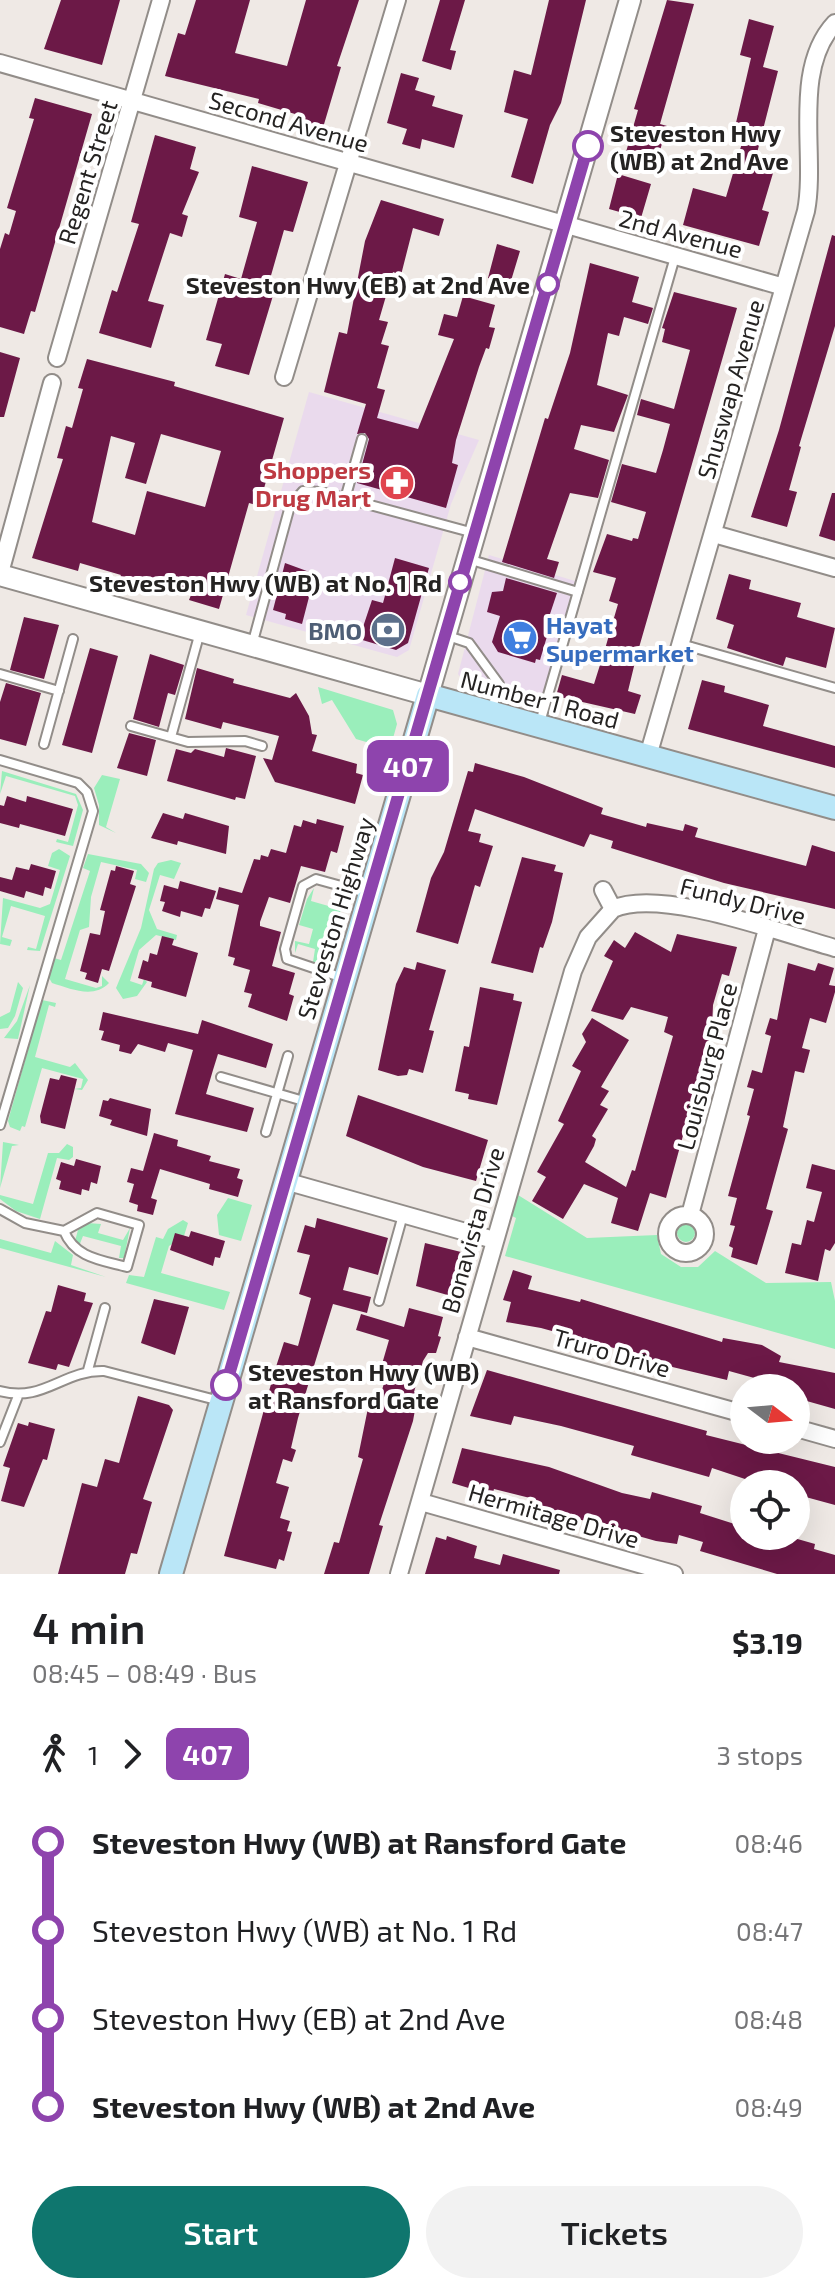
<!DOCTYPE html>
<html lang="en">
<head>
<meta charset="utf-8">
<style>
	:root { --surface:#fff; --page:#f2f2f2; --text:#202124; --muted:#757577; --accent:#0f766e }
	body { margin:0; font-family:"Exo 2",sans-serif; background:var(--page); color:var(--text); height:100vh; display:flex; flex-direction:column; font-size:30px; white-space:nowrap }
	* { box-sizing:border-box; margin:0 }
	p { font-size:26px; color:var(--muted) }
	.icon { flex:none; width:44px; height:44px; fill:none; stroke:currentColor; stroke-width:2; stroke-linecap:round; stroke-linejoin:round }
	.map { position:relative; height:1574px; overflow:hidden }
	.side { display:flex; flex-direction:column; background:var(--surface); flex:1 }
	.side>* { flex:none }
	.badge { padding:0 16px; border-radius:12px; font-size:28px; line-height:52px }
	.needle { width:52px; rotate:106deg }
	.buttons { position:absolute; left:730px; top:1374px; display:grid; gap:16px }
	.buttons a { display:grid; place-items:center; width:80px; height:80px; border-radius:50%; background:var(--surface); box-shadow:0 8px 32px #0002; font-size:40px }
	.map>.badge { position:absolute; translate:-50% -50%; box-shadow:0 0 0 4px #fff }
	.legs { display:flex; align-items:center; gap:12px; height:88px; padding:0 32px; font-size:26px }
	.legs p { margin-inline-start:auto }
	.summary { display:flex; align-items:center; justify-content:space-between; height:136px; padding:0 32px }
	h1 { font-size:44px; font-weight:600; line-height:60px }
	.button { display:flex; gap:16px; margin-top:auto; padding:16px 32px }
	.button a { flex:1; height:92px; border-radius:48px; background:var(--accent); color:#fff; font-size:32px; font-weight:600; line-height:92px; text-align:center }
	.button a+a { background:var(--page); color:var(--text) }
	ul { padding:0 32px; list-style:none }
	li { display:flex; align-items:center; gap:28px; height:88px; font-size:30px }
	li i { display:grid; place-items:center; width:12px; height:100%; margin:0 10px; background:currentColor }
	li i::after { content:''; width:20px; height:20px; margin:-10px; border:6px solid; border-radius:50%; background:var(--surface) }
	li p { margin-inline-start:auto }
	li:first-child i { background:linear-gradient(#0000 50%,currentColor 0) }
	li:last-child i { background:linear-gradient(currentColor 50%,#0000 0) }
	.map>svg:first-child { display:block }
	.commercial { fill:#eadaed }
	.green { fill:#9aeebb }
	.building { fill:#6c1947; fill-rule:evenodd }
	.lines { fill:none; stroke-linecap:round; stroke-linejoin:round }
	.service-casing { stroke:#928d89; stroke-width:12 }
	.minor-casing { stroke:#928d89; stroke-width:20 }
	.tertiary-casing { stroke:#928d89; stroke-width:24 }
	.secondary-casing { stroke:#928d89; stroke-width:26 }
	.service { stroke:#fff; stroke-width:8 }
	.minor { stroke:#fff; stroke-width:16 }
	.tertiary { stroke:#fff; stroke-width:20 }
	.secondary { stroke:#bae6f7; stroke-width:22 }
	.line-1-casing { stroke:#fff; stroke-width:18 }
	.line-1 { stroke:#8e44ad; stroke-width:12 }
	.stop-1-dot { fill:#fff; stroke:#8e44ad; stroke-width:4 }
	.labels { text-anchor:middle; dominant-baseline:central; stroke-width:8; stroke-linejoin:round; paint-order:stroke }
	.street-label { font-size:24px; fill:#252322; stroke:#fff }
	.stop-label { font-size:24px; font-weight:bold; fill:#252322; stroke:#fff; text-anchor:start }
	.health-label { font-size:24px; font-weight:bold; fill:#be3a42; stroke:#fff; text-anchor:end }
	.shop-label { font-size:24px; font-weight:bold; fill:#366cbe; stroke:#fff; text-anchor:start }
	.service-label { font-size:24px; font-weight:bold; fill:#4e5e75; stroke:#fff; text-anchor:end }
</style>
</head>
<body>
<div class="map">
<svg width="835" height="1574" viewBox="0 0 835 1574">
	<rect width="100%" height="100%" fill="#efe9e5"/>
	<path class="commercial" d="M309,392L479,440L451,504L409,650L397,657L246,615Z
		M489,555L575,581L541,703L463,681L458,674Z"/>
	<path class="green" d="M318,687L393,710L397,724L390,749L356,739L332,700L322,704Z
		M2,771L76,794L83,810L73,846L56,842L57,839L68,842L78,805L75,796L6,776L0,794Z
		M102,775L120,779L106,827L116,833L99,825V805L94,788Z
		M59,849L70,856L40,951L27,950L28,947L36,949L45,916L11,906L2,937L12,940L10,946L0,944L3,898L40,908L50,904L60,870L48,866L52,853Z
		M88,854L141,864L149,873L146,882L135,879L137,870L101,862L91,897L89,927L80,930L65,979L96,988L102,986V976L109,983C94,999 71,989 52,983L48,976L54,958L61,960L90,871L83,868Z
		M171,860L181,863L174,879L160,875L149,910L157,929L177,935L176,940L156,935L139,950L130,981L142,985L144,979L147,982L137,996L123,999L116,988L141,928L154,869L158,863Z
		M314,888L311,901L332,907L336,895L343,902L326,962L323,964L313,962L315,949L298,944L295,953V941L309,944L313,929L299,925L307,899Z
		M18,982L23,988L15,1016L8,1028L0,1029V1017L10,1012Z
		M30,985L18,1039L4,1038L17,1021Z
		M42,1000L56,1003L55,1007L49,1005L35,1057L70,1067L75,1063L88,1080L82,1090L74,1089L81,1088L83,1079L42,1068L25,1127L22,1126L20,1131L10,1127L8,1121Z
		M3,1142L19,1145L12,1146L0,1188Z
		M67,1144L73,1147V1157L69,1160L57,1158L40,1219L16,1211L0,1199V1195L33,1204L48,1153H59Z
		M518,1195L587,1238L657,1235L661,1254L681,1267H698L715,1251L766,1283L831,1282L835,1301V1349L505,1256L516,1218L512,1216Z
		M228,1198L252,1205L241,1241L219,1235L217,1215Z
		M183,1220L188,1223L184,1236L169,1246L161,1273L230,1292L224,1310L126,1283L129,1275L144,1277L156,1237L163,1239L168,1229Z
		M87,1223L101,1224L98,1233L123,1240L130,1228L124,1258H119L121,1246L83,1236L79,1246L75,1241L78,1230Z
		M677 1233a9 9 0 1 1 18 0a9 9 0 1 1-18 0Z
		M0,1239L51,1253L55,1241L73,1255L71,1265L106,1277L0,1248Z"/>
	<path class="building" d="M61,0H120L102,65L44,49Z
		M196,0H250L235,53L287,66L306,0H359L337,66L341,67L322,131L293,122L295,114L258,103L259,99L165,76L178,33L185,35Z
		M440,0H465L450,50L456,51L451,70L422,61Z
		M549,0H586L561,103L550,125L533,184L511,177L528,119L504,112L514,70L531,75Z
		M667,0L694,4L660,124L667,126L657,161L626,152L638,110L634,109Z
		M749,19L774,26L763,67L778,71L756,157L776,163L762,210L769,212L759,246L683,225L693,188L726,197L742,143L732,140L751,58L740,55Z
		M401,73L419,78L415,90L435,96L432,106L463,115L454,148L422,139L420,149L402,144L407,129L387,123Z
		M35,98L92,114L35,312L31,311L24,334L0,327V249L5,233L9,235L16,211L7,208L34,119L29,118Z
		M155,135L196,147L190,169L199,172L182,214L188,216L182,237L170,233L148,301L164,305L151,348L99,333L112,290L117,292L139,224L131,222Z
		M252,166L308,182L293,232L284,230L268,286L275,289L249,375L215,366L222,344L206,340L225,274L241,279L257,222L239,217Z
		M618,174L651,184L641,218L609,209Z
		M381,200L444,219L439,236L413,228L401,275L393,272L379,320L388,322L381,344L389,346L377,388L385,390L377,418L418,429L454,339L438,335L444,314L457,317L463,296L495,305L489,327L495,328L489,349L486,348L479,367L456,440L452,463L458,465L446,508L357,483L369,439L365,433L357,434L366,404L324,392L339,332L347,334L365,241Z
		M832,235L835,236V326L799,446L801,447L789,490L797,492L787,527L751,517L779,430Z
		M497,244L520,251L510,284L488,278Z
		M590,263L639,277L632,302L653,308L648,324L624,317L619,336L608,333L597,385L628,395L614,432L581,425L574,449L609,460L598,498L570,493L547,559L559,562L554,578L502,562L545,418L548,419L570,353Z
		M674,292L737,308L636,658L628,691L641,695L635,714L556,696L562,675L594,684L605,649L618,604L609,601L616,578L593,572L607,534L632,541L633,538L638,539L646,512L611,502L622,464L656,473L663,450L670,424L637,415L641,399L674,409L690,350L662,342L665,329L662,328Z
		M0,352L20,358L4,417H0Z
		M87,359L175,382L174,386L284,418L259,506L249,503L219,609L189,600L191,595L150,583L149,588L119,579L121,575L80,563L78,571L32,558L63,459L57,458L66,426L72,428L83,389L78,388ZM161,434L221,451L205,507L147,491L135,535L92,522L111,436L135,443L125,478L146,484Z
		M832,493H835V541L819,536Z
		M395,558L429,568L408,643L396,650L359,639L372,600L383,603Z
		M285,563L315,574L302,624L285,619L286,614L273,610Z
		M729,574L751,580L749,589L801,603L797,617L835,628L826,668L786,657L783,666L727,648L734,625L716,619Z
		M506,578L557,593L544,632L548,633L540,660L536,659L535,663L498,652L492,642L500,616L487,612L492,592L503,591Z
		M24,617L59,625L44,679L10,670Z
		M90,648L118,656L92,753L62,745Z
		M150,654L184,665L175,695L168,693L159,727L133,719Z
		M197,668L234,679L233,683L290,698L296,693L309,716L312,734L317,735L312,751L357,764L356,773L363,775L355,804L275,782L263,758L272,760L279,736L223,722L221,729L185,719Z
		M702,680L725,686L724,692L769,705L763,726L835,746V768L688,729Z
		M6,683L41,693L26,746L0,739V702Z
		M129,733L156,740L147,776L117,768Z
		M226,748L256,756L245,799L236,797L235,800L167,781L176,749L191,753L195,749L224,757Z
		M475,763L524,777L603,808L601,814L646,827L647,823L683,831L685,824L698,828L695,837L806,866L812,845L835,852V909L724,883L611,848L613,841L590,834L584,847L475,809L468,831L481,834L479,842L493,846L480,887L475,885L458,944L416,932L431,878L444,852L468,771L473,772Z
		M7,796L26,802L27,796L73,809L65,836L20,824L19,828L0,823V805L4,806Z
		M163,813L183,819L185,813L229,826L226,854L178,841L177,845L151,838Z
		M317,819L344,826L337,853L331,851L325,872L301,866L290,903L269,897L260,922V926L281,932L272,966L295,973L289,994L294,996L287,1021L248,1007L252,994L244,992L250,970L233,965L235,958L228,956L239,905L216,899L219,887L242,893L254,859L260,860L261,855L268,857L271,849L286,853L294,825L301,827L303,820L316,824Z
		M522,857L556,865L554,871L563,873L552,922L543,948L540,947L533,973L491,963Z
		M31,864L56,871L51,889L45,887L43,896L26,891L24,898L0,891V877L12,880L16,867L29,870Z
		M116,866L134,871L130,884L136,886L109,971L102,969L98,983L85,979L87,973L80,971L90,933L100,935L105,911L100,910L111,870L115,871Z
		M180,881L216,891L210,909L205,908L202,917L181,911L180,917L162,911L165,902L160,901L164,885L178,889Z
		M635,932L671,952L677,934L737,947L729,976L722,974L713,1005L712,1029L666,1198L650,1193L638,1231L611,1223L618,1198L584,1184L563,1219L532,1201L546,1177L537,1172L564,1124L558,1121L581,1071L572,1066L586,1042L582,1034L592,1018L629,1040L601,1087L609,1091L600,1105L608,1109L592,1136L596,1139L594,1146L585,1162L626,1187L632,1170L635,1171L673,1036L664,1032L668,1017L631,1007L623,1020L591,1011L613,961L604,956L614,940L625,948Z
		M162,936L174,939L172,945L198,953L186,997L151,987L152,982L138,978L143,960L148,962L150,953L157,955Z
		M417,962L446,970L429,1030L434,1031L423,1073L409,1069L407,1075L398,1076L378,1070L396,984L404,967L415,970Z
		M788,963L815,971L818,963L834,968L829,985L835,986V992L826,1023L810,1018L802,1048L810,1050L804,1073L795,1071L783,1127L788,1129L766,1209L773,1211L757,1265L731,1257L733,1248L729,1246L735,1226L730,1225L737,1198L728,1196L750,1116L747,1115L754,1089L747,1087L752,1070L762,1073L771,1036L765,1034L770,1018L777,1020Z
		M480,987L514,994L513,1000L522,1002L497,1105L468,1099L469,1094L455,1091L464,1046L469,1047Z
		M103,1012L198,1034L202,1020L273,1044L266,1068L218,1054L213,1070L206,1094L254,1108L247,1132L175,1114L193,1050L168,1043L165,1052L138,1044L131,1054L119,1051L120,1045L101,1040L104,1031L99,1030Z
		M61,1075L77,1079L65,1129L41,1123L40,1116L50,1078L59,1080Z
		M358,1095L488,1140L476,1181L423,1167L346,1136Z
		M110,1098L151,1109L147,1136L110,1125L112,1120L99,1116L103,1100L108,1101Z
		M154,1133L178,1140L177,1146L211,1156L209,1161L240,1169L237,1178L243,1180L238,1197L209,1189L210,1184L160,1169L151,1198L157,1200L153,1215L137,1211L138,1205L129,1202L134,1184L127,1182L131,1168L143,1171Z
		M76,1159L101,1166L97,1184L91,1182L89,1191L82,1189L81,1195L59,1189L61,1181L56,1179L61,1162L74,1166Z
		M812,1164L835,1170V1243L830,1251L825,1249L818,1281L785,1273L792,1243L801,1245L807,1220L814,1222L822,1192L806,1188Z
		M317,1218L388,1238L378,1275L349,1267L343,1290L371,1297L367,1313L333,1304L298,1418L291,1448L296,1450L292,1462L283,1459L276,1483L289,1487L280,1518L290,1521L287,1531L292,1532L284,1561L279,1559L276,1569L224,1556L274,1373L284,1342L298,1346L311,1298L299,1294L310,1255L297,1252L305,1225L315,1228Z
		M191,1231L225,1241L220,1258L215,1257L213,1266L170,1250L175,1233L189,1237Z
		M425,1243L461,1252L451,1296L416,1286Z
		M513,1270L532,1276L528,1289L580,1302L581,1299L722,1342L723,1338L762,1345L781,1356L779,1362L835,1373V1409L796,1398V1388H755L758,1379L729,1371L727,1380L643,1360L631,1356L632,1353L541,1328L506,1322L511,1302L503,1300Z
		M58,1285L86,1293L84,1301L93,1303L69,1367L58,1364L56,1370L28,1363L46,1311L51,1312Z
		M154,1299L189,1307L175,1355L141,1343Z
		M409,1308L443,1317L438,1336L441,1337L436,1353H428L423,1361L414,1392L418,1393L413,1421L379,1525L383,1526L369,1574H324L334,1542L339,1543L363,1459L358,1457L368,1408L376,1410L385,1380L380,1371L389,1340L356,1330L361,1314L404,1327Z
		M487,1370L707,1431L706,1435L835,1467V1505L802,1496L796,1492V1484H760L712,1468L709,1477L631,1455L634,1446L561,1426L514,1416L511,1425L470,1416Z
		M138,1396L169,1405L173,1410L143,1499L152,1502L137,1554L131,1553L125,1574H58L82,1483L97,1487L105,1459L119,1463Z
		M29,1422L55,1429L47,1460L43,1459L24,1507L1,1501L10,1468L3,1466L18,1423L28,1426Z
		M462,1448L549,1467L622,1493L650,1499L652,1492L702,1506L700,1513L744,1527V1536H787L815,1544L814,1549L835,1555V1574H777L700,1551L703,1542L679,1535L677,1544L656,1541L532,1506L534,1499L494,1489L492,1495L452,1483Z
		M447,1536L477,1546L474,1558L500,1565L503,1554L560,1570L559,1574H425L436,1537L446,1540Z"/>
	<g class="lines">
		<defs>
			<path id="service" d="M345,499L362,439
				M468,559L578,592
				M445,635L469,643L499,684L491,712
				M681,644L835,688
				M252,645L290,506L303,491L322,492L474,533
				M0,674L59,691
				M131,726L188,742L245,741L262,746
				M539,726L675,257
				M171,737L200,632
				M44,744L73,639
				M0,760L78,783L87,792L93,811L0,1125
				M343,978L287,959L285,949L303,886L316,879L370,894
				M221,1077L307,1102
				M266,1132L288,1056
				M0,1209L25,1223L64,1231C75,1258 101,1260 127,1267L139,1225L97,1213L64,1231
				M379,1301L403,1215
				M88,1370L105,1308
				M0,1391C43,1403 63,1370 104,1371L220,1401
				M0,1442L18,1396"/>
			<path id="minor" d="M0,63L784,287
				M57,358L161,0
				M284,377L397,0
				M714,534L835,568
				M0,573L52,383
				M648,756L806,211C817,154 791,70 835,23
				M603,890L613,909C661,887 783,934 835,948
				M285,1181L494,1240
				M667 1234a19 19 0 1 1 38 0a19 19 0 1 1-38 0Z
				M690,1215L767,929
				M467,1337L744,1414
				M796,1428L835,1439
				M421,1502L674,1574
				M399,1574L573,971L588,937L613,909"/>
			<path id="tertiary" d="M0,575L428,695L630,0"/>
			<path id="secondary" d="M171,1574L428,695L835,808"/>
		</defs>
		<use href="#service" class="service-casing"/>
		<use href="#minor" class="minor-casing"/>
		<use href="#tertiary" class="tertiary-casing"/>
		<use href="#secondary" class="secondary-casing"/>
		<use href="#service" class="service"/>
		<use href="#minor" class="minor"/>
		<use href="#tertiary" class="tertiary"/>
		<use href="#secondary" class="secondary"/>
	</g>
	<g class="lines">
		<defs>
			<path id="line-1" d="M226,1385L588,146"/>
		</defs>
		<use href="#line-1" class="line-1-casing"/>
		<use href="#line-1" class="line-1"/>
	</g>
	<defs>
		<symbol id="pharmacy-disc" viewBox="-11 -11 22 22"><circle r="9.5" fill="#e0444e" stroke="#fff"/><path d="M-2-6h4v4h4v4h-4v4h-4v-4h-4v-4h4Z" fill="#fff"/></symbol>
		<symbol id="bank-disc" viewBox="-11 -11 22 22"><circle r="9.5" fill="#5c6f8a" stroke="#fff"/><path d="M-6-4H6V4H-6ZM0-2.3a2.3 2.3 0 1 0 0 4.6a2.3 2.3 0 1 0 0-4.6Z" fill="#fff"/></symbol>
		<symbol id="supermarket-disc" viewBox="-11 -11 22 22"><circle r="9.5" fill="#3f7fe0" stroke="#fff"/><path d="M-6-5.5h2.5l.6 2H6L4.5 2H-2.5L-4.4-4H-6ZM-1.5 3.2a1.3 1.3 0 1 0 .1 0ZM3 3.2a1.3 1.3 0 1 0 .1 0Z" fill="#fff"/></symbol>
	</defs>
	<g fill-rule="evenodd">
		<use href="#pharmacy-disc" x="377" y="463" width="40" height="40"/>
		<use href="#bank-disc" x="368" y="610" width="40" height="40"/>
		<use href="#supermarket-disc" x="500" y="618" width="40" height="40"/>
	</g>
	<g class="stop-1-dot">
		<circle cx="588" cy="146" r="14"/>
		<circle cx="548" cy="284" r="10"/>
		<circle cx="460" cy="582" r="10"/>
		<circle cx="226" cy="1385" r="14"/>
	</g>
	<g class="labels">
		<g class="street-label">
			<text transform="translate(289 121) rotate(16)">Second Avenue</text>
			<text transform="translate(87 172) rotate(-73)">Regent Street</text>
			<text transform="translate(681 233) rotate(15)">2nd Avenue</text>
			<text transform="translate(730 389) rotate(-74)">Shuswap Avenue</text>
			<text transform="translate(540 699) rotate(15)">Number 1 Road</text>
			<text transform="translate(743 900) rotate(14)">Fundy Drive</text>
			<text transform="translate(335 918) rotate(-73)">Steveston Highway</text>
			<text transform="translate(706 1066) rotate(-75)">Louisburg Place</text>
			<text transform="translate(472 1230) rotate(-74)">Bonavista Drive</text>
			<text transform="translate(612 1352) rotate(16)">Truro Drive</text>
			<text transform="translate(554 1515) rotate(16)">Hermitage Drive</text>
		</g>
		<g class="stop-label">
			<text x="610" y="132">Steveston Hwy<tspan x="610" dy="28">(WB) at 2nd Ave</tspan></text>
			<text x="530" y="284" text-anchor="end">Steveston Hwy (EB) at 2nd Ave</text>
			<text x="442" y="582" text-anchor="end">Steveston Hwy (WB) at No. 1 Rd</text>
			<text x="248" y="1371">Steveston Hwy (WB)<tspan x="248" dy="28">at Ransford Gate</tspan></text>
		</g>
		<g class="health-label">
			<text x="371" y="469">Shoppers<tspan x="371" dy="28">Drug Mart</tspan></text>
		</g>
		<g class="shop-label">
			<text x="546" y="624">Hayat<tspan x="546" dy="28">Supermarket</tspan></text>
		</g>
		<g class="service-label">
			<text x="362" y="630">BMO</text>
		</g>
	</g>
</svg>
<div class="buttons">
<a><svg class="needle" viewBox="-14 -14 28 28"><path d="M0-13l5 13h-10z" fill="#e53935"/><path d="M0 13l5-13h-10z" fill="#757577"/></svg></a>
<a><svg class="icon" aria-label="locate" viewBox="0 0 24 24"><circle cx="12" cy="12" r="6"/><path d="M12 2v4M12 18v4M2 12h4M18 12h4"/></svg></a>
</div>
<b class="badge" style="left:408px;top:766px;background:#8e44ad;color:#fff">407</b>
</div>
<section class="side">
<div class="summary"><div><h1>4 min</h1><p>08:45 – 08:49 · Bus</p></div><b>$3.19</b></div>
<div class="legs"><svg class="icon" aria-label="walk" viewBox="0 0 24 24"><circle cx="13" cy="4" r="2"/><path d="M13 8l-2 6 4 7M11 14l-3 7M7 12l3-4h3l4 4"/></svg>1<svg class="icon" aria-label="forward" viewBox="0 0 24 24"><path d="M9 5l7 7-7 7"/></svg><b class="badge" style="background:#8e44ad;color:#fff">407</b><p>3 stops</p></div>
<ul>
<li><i style="color:#8e44ad"></i><b>Steveston Hwy (WB) at Ransford Gate</b><p>08:46</p></li>
<li><i style="color:#8e44ad"></i><span>Steveston Hwy (WB) at No. 1 Rd</span><p>08:47</p></li>
<li><i style="color:#8e44ad"></i><span>Steveston Hwy (EB) at 2nd Ave</span><p>08:48</p></li>
<li><i style="color:#8e44ad"></i><b>Steveston Hwy (WB) at 2nd Ave</b><p>08:49</p></li>
</ul>
<div class="button"><a>Start</a><a>Tickets</a></div>
</section>
</body>
</html>
